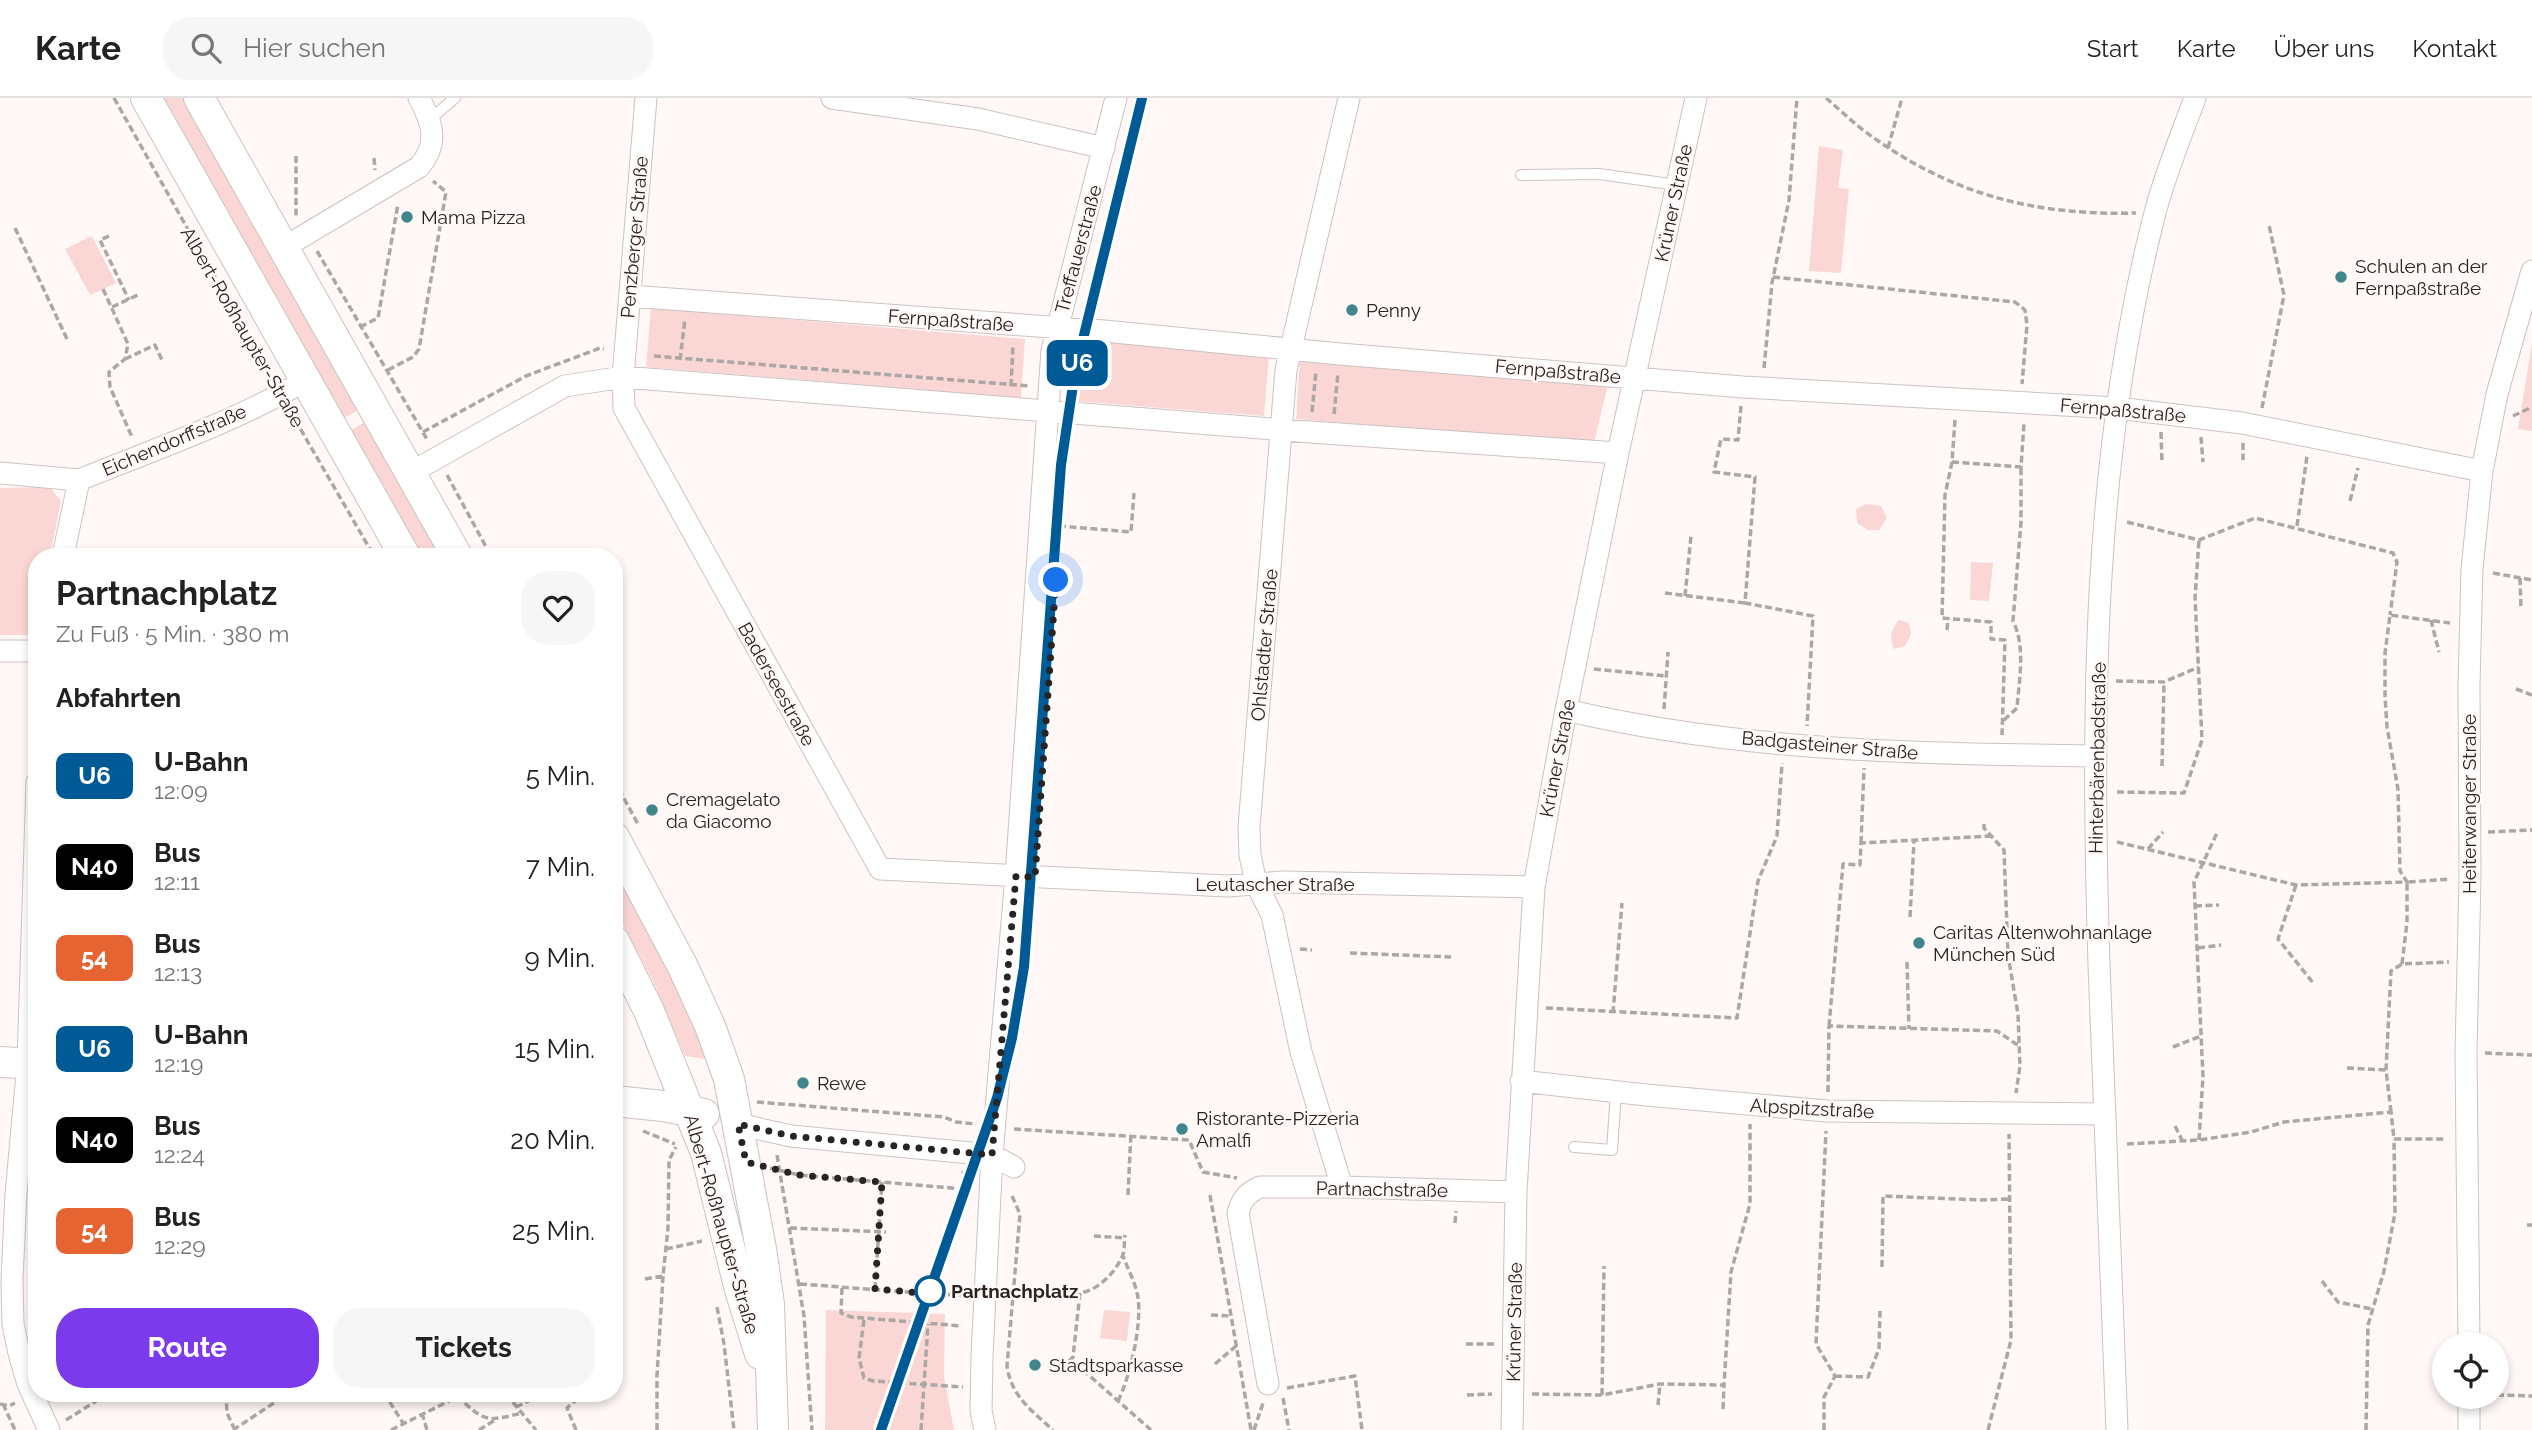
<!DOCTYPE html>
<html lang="de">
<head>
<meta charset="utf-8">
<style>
	:root { --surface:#fff; --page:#f6f6f6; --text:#222; --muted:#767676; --line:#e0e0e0; --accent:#7c3aed }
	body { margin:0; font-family:Raleway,sans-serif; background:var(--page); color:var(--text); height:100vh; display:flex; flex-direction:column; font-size:26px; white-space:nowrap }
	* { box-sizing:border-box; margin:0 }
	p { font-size:23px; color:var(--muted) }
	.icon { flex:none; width:38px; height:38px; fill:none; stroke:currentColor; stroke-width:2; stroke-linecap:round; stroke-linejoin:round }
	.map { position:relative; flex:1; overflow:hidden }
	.details { position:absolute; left:28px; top:450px; width:595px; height:854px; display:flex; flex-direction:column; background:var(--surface); border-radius:28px; box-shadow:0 4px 10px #0003 }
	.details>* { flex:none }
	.badge { padding:0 14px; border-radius:10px; font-size:24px; line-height:46px }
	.controls { position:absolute; left:2432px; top:1234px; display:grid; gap:14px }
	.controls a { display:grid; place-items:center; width:77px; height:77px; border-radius:50%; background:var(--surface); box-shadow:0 4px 10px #0003; font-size:35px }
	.you { position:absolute; width:35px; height:35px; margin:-18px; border:5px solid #fff; border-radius:50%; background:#1a73e8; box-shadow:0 0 0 10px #1a73e833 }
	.map>.badge { position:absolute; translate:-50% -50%; box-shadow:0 0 0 4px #fff }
	h2 { padding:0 28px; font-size:26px; line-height:63px }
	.round { display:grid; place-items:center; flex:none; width:74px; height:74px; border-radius:28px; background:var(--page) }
	.overview { display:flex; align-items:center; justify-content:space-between; height:119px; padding:0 28px }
	h1 { font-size:33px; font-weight:700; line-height:52px }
	.cta { display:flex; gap:14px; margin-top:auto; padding:14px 28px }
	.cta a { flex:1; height:80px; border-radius:28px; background:var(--accent); color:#fff; font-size:28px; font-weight:700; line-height:80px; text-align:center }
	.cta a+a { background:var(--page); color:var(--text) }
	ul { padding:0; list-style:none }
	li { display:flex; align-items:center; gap:21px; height:91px; padding:0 28px }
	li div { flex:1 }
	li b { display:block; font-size:26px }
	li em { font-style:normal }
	li .badge { min-width:77px; font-weight:700; text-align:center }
	header { display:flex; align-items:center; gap:42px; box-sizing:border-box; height:98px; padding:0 35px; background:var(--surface); border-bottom:2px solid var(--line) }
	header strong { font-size:33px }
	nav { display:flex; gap:38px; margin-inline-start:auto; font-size:24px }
	.search { width:490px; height:63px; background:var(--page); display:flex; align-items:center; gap:18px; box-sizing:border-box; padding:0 24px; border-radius:28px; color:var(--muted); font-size:26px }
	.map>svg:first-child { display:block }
	.green { fill:#fad7d4 }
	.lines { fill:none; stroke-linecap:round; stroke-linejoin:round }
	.lane-casing { stroke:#ccc2c1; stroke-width:12 }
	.street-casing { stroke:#ccc2c1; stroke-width:23 }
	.secondary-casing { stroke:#ccc2c1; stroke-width:32 }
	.path { stroke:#aca6a5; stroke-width:3.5; stroke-dasharray:7 3.5; stroke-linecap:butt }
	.lane { stroke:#fff; stroke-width:10 }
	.street { stroke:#fff; stroke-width:21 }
	.secondary { stroke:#fff; stroke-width:30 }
	.line-casing { stroke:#fff; stroke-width:16 }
	.line { stroke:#005a96; stroke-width:10 }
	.walk { stroke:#282423; stroke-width:7; stroke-dasharray:0 12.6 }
	.poi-dot { fill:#3e858c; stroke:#fff8f7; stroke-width:2.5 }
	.stop-dot { fill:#fff; stroke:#005a96; stroke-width:3.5 }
	.labels { text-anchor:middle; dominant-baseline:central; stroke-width:5; stroke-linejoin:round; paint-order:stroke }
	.street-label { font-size:19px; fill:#282423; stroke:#fff8f7 }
	.poi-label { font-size:19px; fill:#282423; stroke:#fff8f7; text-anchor:start }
	.stop-label { font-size:19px; font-weight:bold; fill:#282423; stroke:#fff8f7; text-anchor:start }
</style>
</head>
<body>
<header>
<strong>Karte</strong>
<div class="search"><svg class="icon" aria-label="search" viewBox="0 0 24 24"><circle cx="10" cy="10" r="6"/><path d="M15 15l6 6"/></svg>Hier suchen</div>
<nav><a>Start</a><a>Karte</a><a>Über uns</a><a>Kontakt</a></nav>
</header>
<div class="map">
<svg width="2532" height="1332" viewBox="0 0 2532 1332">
	<rect width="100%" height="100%" fill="#fff8f7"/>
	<path class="green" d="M159,0H187L362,310L342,321Z
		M1819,48L1843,52L1838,90L1849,91L1841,175L1809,173Z
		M92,138L116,185L90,197L65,151Z
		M651,210L1025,241L1021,300L646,269Z
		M1095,242L1269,256L1264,318L1075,303L1077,263L1093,262Z
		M2532,245V333L2518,331Z
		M1300,261L1608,286L1594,345L1296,321Z
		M369,322L445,458H419L349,333Z
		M50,389L61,403L50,458H37L35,537H0V390Z
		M1866,406L1881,408L1887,420L1879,432H1868L1857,425L1856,411Z
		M1971,464L1993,465L1989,503L1970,502Z
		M1899,522L1909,525L1911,536L1905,548L1894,551C1889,539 1891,532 1899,522Z
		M614,761L713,962L685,958L653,883L614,810Z
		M826,1212L945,1216L944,1279L954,1332H825Z
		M1104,1212L1130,1214L1127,1243L1100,1240Z"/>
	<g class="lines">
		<defs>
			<path id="lane" d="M429,22L455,0
				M1521,77L1599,76L1677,87
				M1574,1049L1612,1052L1616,994"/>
			<path id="street" d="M646,0L623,279L624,310L880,771L1227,788L1283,784L1534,789
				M832,0L978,21L1104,50
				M283,150L419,69C439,46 433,25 419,0
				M630,198L1104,233L1340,256L1743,289L2117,310L2242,325L2482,373
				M0,375L79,382L63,458
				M410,375L565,288L623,279L1310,334L1618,355
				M79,382C155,351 235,324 306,282
				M0,553H37
				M1566,612C1739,653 1918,656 2096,658
				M37,684L28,965L16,1096L12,1182L13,1226L19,1255L28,1286L49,1332
				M1521,983L1646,997L1827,1013L2104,1016
				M738,1026L791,1038L992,1057L1014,1069
				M1342,1089L1301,954L1272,817L1256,785L1250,757L1249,729L1286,272L1349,0
				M2469,1246L2466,954L2470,780L2469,587L2472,471L2482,373L2497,296L2532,173
				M1268,1286L1238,1115C1242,1101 1247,1095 1260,1089H1342L1516,1094
				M985,1332L981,1313L982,1258L992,1057L1016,778L1052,252L1116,0
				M1512,1332L1516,1094L1534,789L1566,612L1618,355L1696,0
				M2117,1332C2111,1177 2104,1022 2099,866C2091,617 2092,358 2155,115C2165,76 2181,38 2195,0
				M2469,1332V1298"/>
			<path id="secondary" d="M146,0L405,458
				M199,0L457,458
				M614,739L683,869L710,928L729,981L761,1151L769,1206L773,1332
				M614,843L649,913L706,1055L740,1192L760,1256
				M0,964L37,966
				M614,1003L663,1008L704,1016"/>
		</defs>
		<use href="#lane" class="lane-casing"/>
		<use href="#street" class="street-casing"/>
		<use href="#secondary" class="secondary-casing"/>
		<path class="path" d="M114,0L271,279
			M1826,0C1838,10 1850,22 1863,32C1947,95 2032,118 2136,115
			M1888,50L1902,0
			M296,58V118
			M374,60L375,72
			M15,130L67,241
			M109,138L100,142L129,202
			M317,153L428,343
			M1773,179L2015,204L2025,212L2027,227L2022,286
			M103,191L128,246L125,261L109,274L110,289L132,339
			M112,209L140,196
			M360,229L378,220L398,106
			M1072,254L1089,255
			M654,258L1030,288
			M125,261L155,247L162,262
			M680,262L685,221
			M1764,270L1772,185L1789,102L1797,0
			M388,272L413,259L419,251L446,94L433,83
			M1011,288L1013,247
			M1741,308L1738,342L1721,341L1714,374L1755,379L1745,505L1813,518L1807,628
			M2262,310L2284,197L2269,127
			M290,313L374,458
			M1312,314L1316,273
			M1334,316L1338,275
			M2513,318L2532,309
			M1955,322L1952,364L1945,397L1942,520L1991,524V541L2005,542L2002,637
			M423,334L526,278L600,250L604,251
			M2161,334L2162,365
			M2201,339L2203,364
			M2243,345V362
			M1952,364L2021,369L2024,325
			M447,377L491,458
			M2350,403L2358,370
			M2127,424L2199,442L2255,420L2393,455L2397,464L2390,517
			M1059,428L1131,434L1134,395
			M2297,428L2307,358
			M2493,475L2532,482
			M2520,480L2521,511
			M1665,495L1745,505
			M1685,498L1691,438
			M2431,522L2439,554
			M1947,532L1948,521
			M1594,571L1666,578
			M2116,583L2164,584L2199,569
			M2516,591L2532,597
			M1664,611L1668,554
			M2004,622L2017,610C2019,582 2026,549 2013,523L2021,424V369
			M2162,668L2164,584
			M614,682L639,728
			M2117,694L2184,695L2202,642L2195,500L2199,442
			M1984,726V730L2004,752L2008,857L2018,916L2020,968L2016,995
			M2488,734L2532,732
			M2117,744L2296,787L2407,784L2400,773L2398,691L2387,629L2385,598V555L2390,517L2450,525
			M1861,745L1864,670
			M2148,751L2163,734
			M2296,787L2278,841L2314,886
			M2195,808L2219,807
			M1910,819L1914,743
			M2198,850L2221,847
			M1300,851L1312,852
			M1350,855L1451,859
			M1907,864L1909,931
			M2402,866L2407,824V784L2450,781
			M1546,910L1737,920L1758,783L1777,738L1782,665
			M1613,915L1622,805
			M1829,928L1843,766L1860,767L1861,745L1991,738
			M2173,949L2201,938
			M2485,955L2532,957
			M2347,970L2386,972
			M1828,994L1829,928L1997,933L2019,948
			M757,1004L944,1019L956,1024L976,1026
			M2391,1014L2386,972L2391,873L2402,866L2449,864
			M2175,1028L2182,1042
			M1014,1031L1189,1042L1203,1074L1237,1080
			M643,1033L675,1046
			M2199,1042L2203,979L2194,784L2217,735
			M2127,1046L2199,1042L2251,1034L2284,1024L2391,1014L2394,1041H2446
			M777,1057L804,1218L812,1332
			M770,1070L799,1077L964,1091
			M963,1073L968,1103
			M1128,1097L1131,1034
			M1210,1097L1251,1332
			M1012,1098L1020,1116L1007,1268C1011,1298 1032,1313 1053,1332
			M1455,1125L1456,1113
			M2527,1127H2532
			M790,1130L886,1134
			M1094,1138L1125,1140
			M666,1151L702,1143
			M1882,1169L1883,1098L1981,1102L2009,1101
			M645,1181L663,1178L668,1130L669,1062L676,1049
			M2322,1183L2338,1204L2372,1211
			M800,1186L934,1196
			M933,1189L934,1196L965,1197
			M842,1190L841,1215L851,1219L962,1228
			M875,1191L882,1084
			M717,1209L724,1246L734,1332
			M1211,1217L1231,1218
			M864,1222L859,1260L864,1280L873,1283L963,1289
			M1466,1246H1494
			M1215,1266L1236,1248
			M1062,1271L1073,1259L1080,1195C1098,1192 1114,1176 1122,1159C1125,1153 1124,1144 1125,1137
			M1062,1271L1083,1272L1151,1332
			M1835,1278L1868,1279L1879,1251L1880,1213
			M1287,1290L1355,1278L1362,1332
			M226,1295L227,1315L234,1330
			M384,1295L403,1325
			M508,1295L511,1302L536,1332
			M1532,1296L1602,1297L1660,1286L1724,1287L1731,1174L1750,1106V1026
			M1467,1297L1492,1296
			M1602,1297L1604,1168
			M2497,1297L2532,1298
			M457,1298C485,1324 486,1324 522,1315
			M1283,1300L1289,1332
			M1118,1303C1130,1279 1142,1227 1138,1200C1136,1185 1128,1172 1123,1158
			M0,1306L9,1308L15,1305
			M3,1306L15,1332
			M1658,1307L1660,1286
			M516,1309L545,1295
			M1723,1311L1724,1287
			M422,1315L427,1332
			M66,1322L109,1295
			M233,1332L289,1295
			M391,1332L465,1295
			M479,1332L495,1322
			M576,1332L567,1310L577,1301V1295
			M657,1332V1278L663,1178
			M921,1332L928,1226
			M1254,1332L1263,1305
			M1824,1332V1299L1835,1278L1816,1246L1826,1033
			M1988,1332L2011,1242L2009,1036
			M2366,1332L2368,1227L2384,1173L2395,1115L2394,1041"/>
		<use href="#lane" class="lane"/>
		<use href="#street" class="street"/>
		<use href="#secondary" class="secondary"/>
	</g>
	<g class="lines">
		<defs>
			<path id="line" d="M881,1332L997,1000L1012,940L1024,869L1061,367L1075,274L1142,0"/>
		</defs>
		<use href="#line" class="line-casing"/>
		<use href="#line" class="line"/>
		<path class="walk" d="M930,1193L933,1196L875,1191L882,1084L799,1077L746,1064L738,1026L791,1038L992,1057L1016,778L1035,779L1056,482"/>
	</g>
	<g class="poi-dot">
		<circle cx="407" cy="119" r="7"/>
		<circle cx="2341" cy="179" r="7"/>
		<circle cx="1352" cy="212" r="7"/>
		<circle cx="652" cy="712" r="7"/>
		<circle cx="1919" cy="845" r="7"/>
		<circle cx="803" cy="985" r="7"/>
		<circle cx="1182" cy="1031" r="7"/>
		<circle cx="1035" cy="1267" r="7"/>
	</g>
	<circle class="stop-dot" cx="930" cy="1193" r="14"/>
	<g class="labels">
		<g class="street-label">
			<text transform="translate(1673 105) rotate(-78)">Krüner Straße</text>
			<text transform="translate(634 139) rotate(-85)">Penzberger Straße</text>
			<text transform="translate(1078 151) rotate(-75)">Treffauerstraße</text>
			<text transform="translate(951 222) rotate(4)">Fernpaßstraße</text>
			<text transform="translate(243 229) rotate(60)">Albert-Roßhaupter-Straße</text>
			<text transform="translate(1558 273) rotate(5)">Fernpaßstraße</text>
			<text transform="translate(2123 312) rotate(5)">Fernpaßstraße</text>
			<text transform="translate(174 342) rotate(-23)">Eichendorffstraße</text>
			<text transform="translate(1264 547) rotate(-85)">Ohlstadter Straße</text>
			<text transform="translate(777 586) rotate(61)">Baderseestraße</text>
			<text transform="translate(1830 647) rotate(5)">Badgasteiner Straße</text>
			<text transform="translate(1557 660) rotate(-79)">Krüner Straße</text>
			<text transform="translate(2097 660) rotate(-89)">Hinterbärenbadstraße</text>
			<text transform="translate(2469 706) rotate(-90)">Heiterwanger Straße</text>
			<text x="1275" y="786">Leutascher Straße</text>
			<text transform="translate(1812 1010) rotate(3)">Alpspitzstraße</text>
			<text transform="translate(1382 1091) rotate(1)">Partnachstraße</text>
			<text transform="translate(722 1126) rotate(74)">Albert-Roßhaupter-Straße</text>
			<text transform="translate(1514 1224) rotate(-89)">Krüner Straße</text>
		</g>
		<g class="poi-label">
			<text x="421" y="119">Mama Pizza</text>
			<text x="2355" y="168">Schulen an der<tspan x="2355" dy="22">Fernpaßstraße</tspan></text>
			<text x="1366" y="212">Penny</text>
			<text x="666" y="701">Cremagelato<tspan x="666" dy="22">da Giacomo</tspan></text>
			<text x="1933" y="834">Caritas Altenwohnanlage<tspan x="1933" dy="22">München Süd</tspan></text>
			<text x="817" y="985">Rewe</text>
			<text x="1196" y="1020">Ristorante-Pizzeria<tspan x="1196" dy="22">Amalfi</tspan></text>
			<text x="1049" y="1267">Stadtsparkasse</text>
		</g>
		<g class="stop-label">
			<text x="951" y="1193">Partnachplatz</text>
		</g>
	</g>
</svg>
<div class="controls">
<a><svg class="icon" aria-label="locate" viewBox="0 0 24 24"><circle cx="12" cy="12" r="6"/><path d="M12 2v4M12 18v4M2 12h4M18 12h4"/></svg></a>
</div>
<div class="you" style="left:1056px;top:482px"></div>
<b class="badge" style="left:1077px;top:265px;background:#005a96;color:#fff">U6</b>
<section class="details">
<div class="overview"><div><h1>Partnachplatz</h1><p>Zu Fuß · 5 Min. · 380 m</p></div><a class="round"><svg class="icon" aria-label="heart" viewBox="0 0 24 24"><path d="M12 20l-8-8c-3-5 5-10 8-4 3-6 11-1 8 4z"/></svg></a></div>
<h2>Abfahrten</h2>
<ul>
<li><span class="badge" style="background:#005a96;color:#fff">U6</span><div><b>U-Bahn</b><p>12:09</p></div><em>5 Min.</em></li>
<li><span class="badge" style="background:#000;color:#fff">N40</span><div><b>Bus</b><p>12:11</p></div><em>7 Min.</em></li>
<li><span class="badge" style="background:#e66432;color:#fff">54</span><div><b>Bus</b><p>12:13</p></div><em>9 Min.</em></li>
<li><span class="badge" style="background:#005a96;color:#fff">U6</span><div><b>U-Bahn</b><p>12:19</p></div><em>15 Min.</em></li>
<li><span class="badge" style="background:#000;color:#fff">N40</span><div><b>Bus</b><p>12:24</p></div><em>20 Min.</em></li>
<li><span class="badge" style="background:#e66432;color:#fff">54</span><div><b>Bus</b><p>12:29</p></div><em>25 Min.</em></li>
</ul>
<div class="cta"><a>Route</a><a>Tickets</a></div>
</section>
</div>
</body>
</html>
